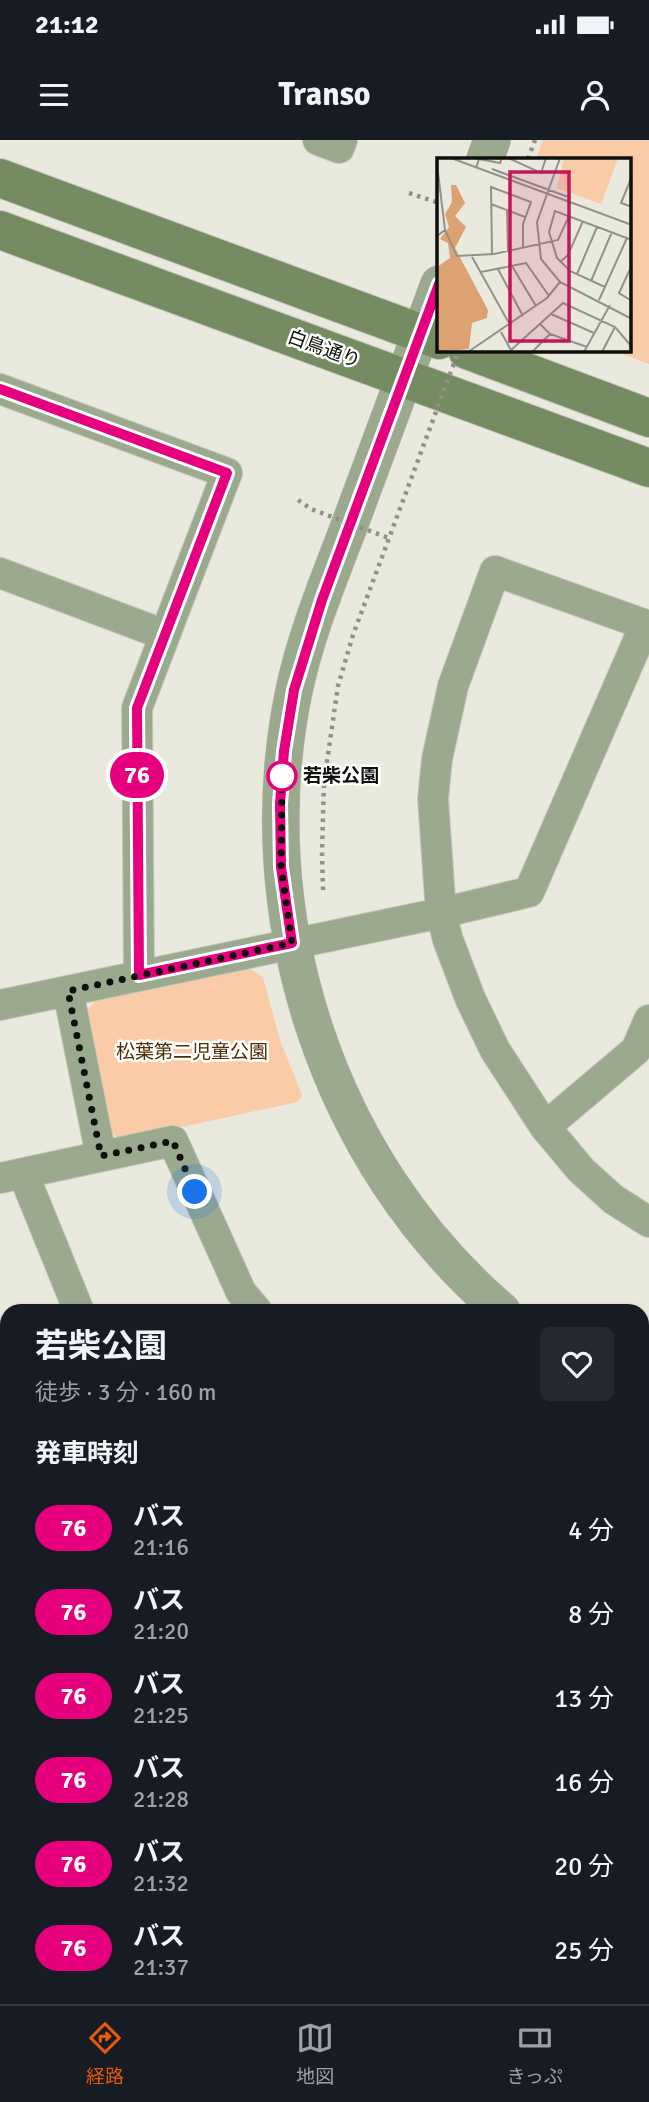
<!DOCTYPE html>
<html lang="ja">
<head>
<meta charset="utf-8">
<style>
	:root { --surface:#171b24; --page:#242831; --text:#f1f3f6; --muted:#9ea1a6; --line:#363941; --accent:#ea580c }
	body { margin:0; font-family:Signika,"Noto Sans JP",sans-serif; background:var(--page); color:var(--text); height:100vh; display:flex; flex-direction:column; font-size:26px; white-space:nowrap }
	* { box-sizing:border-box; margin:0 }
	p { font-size:23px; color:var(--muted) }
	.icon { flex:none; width:38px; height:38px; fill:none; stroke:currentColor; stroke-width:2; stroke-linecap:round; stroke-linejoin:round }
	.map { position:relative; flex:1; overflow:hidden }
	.panel { position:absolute; left:0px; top:1164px; width:649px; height:702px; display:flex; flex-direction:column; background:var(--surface); border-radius:21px 21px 0 0; box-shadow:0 2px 5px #0004 }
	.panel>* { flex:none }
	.badge { padding:0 14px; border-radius:23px; font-size:24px; line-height:46px }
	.you { position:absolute; width:35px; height:35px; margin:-18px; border:5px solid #fff; border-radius:50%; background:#1a73e8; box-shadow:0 0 0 10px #1a73e833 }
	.map>.badge { position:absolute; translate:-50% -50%; box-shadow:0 0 0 4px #fff }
	h2 { padding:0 35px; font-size:26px; line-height:63px }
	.round { display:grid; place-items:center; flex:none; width:74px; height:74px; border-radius:10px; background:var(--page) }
	.headline { display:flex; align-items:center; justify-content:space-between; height:119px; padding:0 35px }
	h1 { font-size:33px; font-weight:700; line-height:52px }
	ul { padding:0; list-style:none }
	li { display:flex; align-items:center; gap:21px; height:84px; padding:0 35px }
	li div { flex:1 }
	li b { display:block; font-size:26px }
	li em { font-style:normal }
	li .badge { min-width:77px; font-weight:700; text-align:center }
	.status { display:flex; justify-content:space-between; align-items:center; height:49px; padding:0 35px; background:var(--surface); direction:ltr }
	.status svg { height:19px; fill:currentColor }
	header { display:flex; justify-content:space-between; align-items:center; height:91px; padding:0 35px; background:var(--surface); font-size:32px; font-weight:700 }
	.tab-bar { display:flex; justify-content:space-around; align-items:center; height:98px; border-top:2px solid var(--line); background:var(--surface); font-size:19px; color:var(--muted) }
	.tab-bar a { display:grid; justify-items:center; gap:4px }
	.tab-bar .on { color:var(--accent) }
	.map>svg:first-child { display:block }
	.green { fill:#f9cca7 }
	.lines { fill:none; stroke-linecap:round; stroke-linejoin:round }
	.minor-casing { stroke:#c6c6bc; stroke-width:32 }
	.tertiary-casing { stroke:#c6c6bc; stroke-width:38 }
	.secondary-casing { stroke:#c6c6bc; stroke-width:40 }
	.path { stroke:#919189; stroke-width:4.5; stroke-dasharray:3.5 5; stroke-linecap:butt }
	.minor { stroke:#9baa8e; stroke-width:30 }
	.tertiary { stroke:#9baa8e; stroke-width:37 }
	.secondary { stroke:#758b62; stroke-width:38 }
	.path-bridge { stroke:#919189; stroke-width:4.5; stroke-dasharray:3.5 5; stroke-linecap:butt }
	.line-casing { stroke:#fff; stroke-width:16 }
	.line { stroke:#e6007e; stroke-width:10 }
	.walk { stroke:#0f0f0c; stroke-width:7; stroke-dasharray:0 12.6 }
	.stop-dot { fill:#fff; stroke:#e6007e; stroke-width:3.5 }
	.labels { text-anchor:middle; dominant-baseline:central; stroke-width:5; stroke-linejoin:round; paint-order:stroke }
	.street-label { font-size:19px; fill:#0f0f0c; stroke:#fff }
	.stop-label { font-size:19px; font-weight:bold; fill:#0f0f0c; stroke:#fff; text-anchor:start }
	.park-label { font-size:19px; fill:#522c04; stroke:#fff }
	.inset-road { fill:none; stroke:#92928a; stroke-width:2 }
	.view { fill:#c2185b; fill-opacity:0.15; stroke:#c2185b; stroke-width:3.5 }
	.inset-edge { fill:none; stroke:#0f0f0c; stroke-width:3.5 }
</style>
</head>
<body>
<div class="status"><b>21:12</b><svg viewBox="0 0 49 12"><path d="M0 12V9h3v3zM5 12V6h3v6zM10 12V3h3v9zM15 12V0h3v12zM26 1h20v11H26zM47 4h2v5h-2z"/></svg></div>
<header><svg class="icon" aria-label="menu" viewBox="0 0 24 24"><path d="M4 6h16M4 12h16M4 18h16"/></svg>Transo<svg class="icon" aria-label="person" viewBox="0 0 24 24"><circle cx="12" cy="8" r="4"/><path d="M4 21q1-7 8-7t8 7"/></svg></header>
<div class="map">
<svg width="649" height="1864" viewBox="0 0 649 1864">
	<rect width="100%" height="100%" fill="#e9e9de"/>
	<path class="green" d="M543,0H649V224L611,210H630V19H536Z
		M248,828L263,837L280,900L302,955L298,962L121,1000L107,990L84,874L96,860Z"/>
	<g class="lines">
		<defs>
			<path id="minor" d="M318,0L339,8L342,0
				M0,249L227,333L137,568L139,835
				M0,433L165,495
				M649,486L495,431L453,546L437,619L433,659L441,773L448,800L470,858L495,910L545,987L581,1030L613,1059L649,1082
				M68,851L101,1016
				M0,865L441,773L529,752L645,485
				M545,987L636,910L649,880
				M23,1033L79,1171
				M0,1038L173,1001L241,1152L257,1171
				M0,1368L7,1384
				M642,1472L649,1475
				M642,1652L649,1655
				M0,1688L7,1683
				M642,1855L649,1857
				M122,1864L129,1858
				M354,1864L359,1858"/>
			<path id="tertiary" d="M485,19L492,0
				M439,144C410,223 381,302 351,381C330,437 306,493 294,551C247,775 327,1022 502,1171
				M642,1261L649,1264"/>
			<path id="secondary" d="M0,38L439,200
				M0,90L649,328
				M467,210L649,278"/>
		</defs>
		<use href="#minor" class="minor-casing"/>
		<use href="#tertiary" class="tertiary-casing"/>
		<use href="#secondary" class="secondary-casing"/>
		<path class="path" d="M528,19L535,0
			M409,53L439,63"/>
		<use href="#minor" class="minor"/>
		<use href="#tertiary" class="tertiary"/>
		<use href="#secondary" class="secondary"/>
		<path class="path-bridge" d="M298,360L311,369L389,398
			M323,750L322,712L324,642L338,546L353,495L459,210"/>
	</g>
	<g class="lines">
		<defs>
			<path id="line" d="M0,249L227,333L137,568L139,835L292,803L281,727L280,664L284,611L294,550L322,460L439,144"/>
		</defs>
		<use href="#line" class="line-casing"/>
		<use href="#line" class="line"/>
		<path class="walk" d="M195,1052L173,1001L101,1016L68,851L292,803L281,727L282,636"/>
	</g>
	<circle class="stop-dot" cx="282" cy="636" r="14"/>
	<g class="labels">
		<g class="street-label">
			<text transform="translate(324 209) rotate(20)">白鳥通り</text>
		</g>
		<g class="stop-label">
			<text x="303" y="636">若柴公園</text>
		</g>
		<g class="park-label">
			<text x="192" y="912">松葉第二児童公園</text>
		</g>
	</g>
	<g transform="translate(437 18)">
		<rect width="194" height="194" fill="#e9e9de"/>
		<path d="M127,0H181L164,46L120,30Z" fill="#f9cca7"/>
		<path d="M14,27H19L28,45L18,58L29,69L18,90L51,152L50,160L35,165L32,191L0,194V109L13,100L11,85L3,81L12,69L8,56L15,44Z" fill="#dca271"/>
		<path class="inset-road" d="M14,0L195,67M71,0L104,15L109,0M123,0L100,64L104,101L123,124L195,161M0,6L8,72L0,78M39,10L42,1L63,5L65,0M55,11L134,40M195,18L184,45L195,49M54,46L88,59M70,52L71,93M8,72L20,98L57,96L121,82L132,58M55,96L54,29L94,44L86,66V90M34,97L73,167M123,104L131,97L146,63M195,107L182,135L195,143M75,108L99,148M61,111L86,158M44,114L89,105L112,138M140,116L160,69M154,123L175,74M168,129L133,113L120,100L112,74L118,53L195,82M162,142L190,80M114,156L157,175M103,166L113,176L150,189M64,174L75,194M73,193L126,145L178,169L195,189M31,194L110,140L123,124M95,194L113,176M147,194L173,147M165,194L178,169"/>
		<path class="view" d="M73,14H132V183H73Z"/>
		<rect width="194" height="194" class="inset-edge"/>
	</g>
</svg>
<div class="you" style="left:195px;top:1052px"></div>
<b class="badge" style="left:137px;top:635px;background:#e6007e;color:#fff">76</b>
<section class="panel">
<div class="headline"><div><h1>若柴公園</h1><p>徒歩 · 3 分 · 160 m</p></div><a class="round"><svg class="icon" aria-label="heart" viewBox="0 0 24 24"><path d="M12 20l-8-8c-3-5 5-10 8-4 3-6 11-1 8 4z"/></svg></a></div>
<h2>発車時刻</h2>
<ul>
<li><span class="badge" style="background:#e6007e;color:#fff">76</span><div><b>バス</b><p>21:16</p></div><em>4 分</em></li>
<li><span class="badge" style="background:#e6007e;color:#fff">76</span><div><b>バス</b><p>21:20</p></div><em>8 分</em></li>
<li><span class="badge" style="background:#e6007e;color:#fff">76</span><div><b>バス</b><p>21:25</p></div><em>13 分</em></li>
<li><span class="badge" style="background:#e6007e;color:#fff">76</span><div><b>バス</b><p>21:28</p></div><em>16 分</em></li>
<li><span class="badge" style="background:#e6007e;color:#fff">76</span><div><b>バス</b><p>21:32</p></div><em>20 分</em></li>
<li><span class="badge" style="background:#e6007e;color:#fff">76</span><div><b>バス</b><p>21:37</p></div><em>25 分</em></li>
</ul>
</section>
</div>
<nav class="tab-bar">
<a class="on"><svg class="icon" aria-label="directions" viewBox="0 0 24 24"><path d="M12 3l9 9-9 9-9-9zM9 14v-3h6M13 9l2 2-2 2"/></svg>経路</a>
<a><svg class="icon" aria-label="map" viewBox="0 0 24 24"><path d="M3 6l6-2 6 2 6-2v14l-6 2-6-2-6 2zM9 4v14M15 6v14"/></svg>地図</a>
<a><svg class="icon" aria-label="tickets" viewBox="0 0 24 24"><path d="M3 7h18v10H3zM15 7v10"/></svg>きっぷ</a>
</nav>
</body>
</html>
